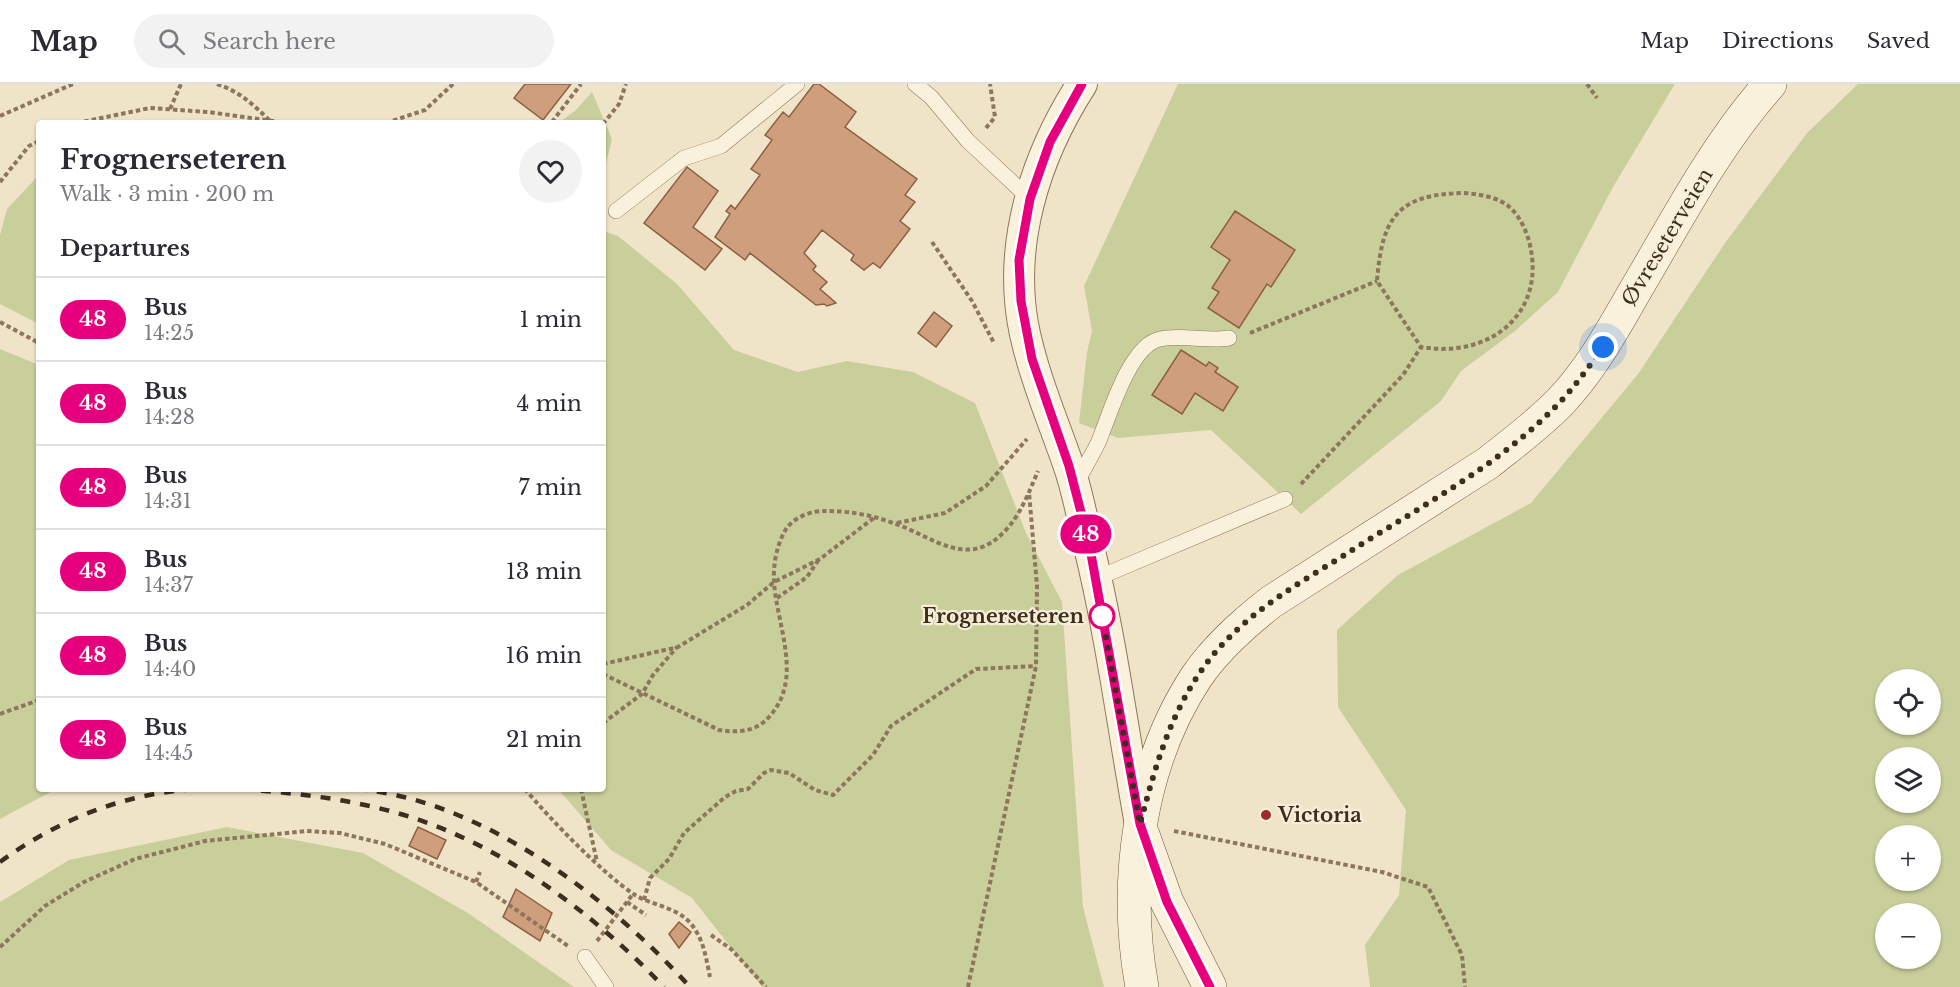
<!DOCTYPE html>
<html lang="en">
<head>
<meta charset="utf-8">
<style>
	:root { --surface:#fff; --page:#f2f2f3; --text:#2b2b33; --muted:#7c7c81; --line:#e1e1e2 }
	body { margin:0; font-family:"Libre Baskerville",serif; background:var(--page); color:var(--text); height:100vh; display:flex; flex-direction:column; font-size:22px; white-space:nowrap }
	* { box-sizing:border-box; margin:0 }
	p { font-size:20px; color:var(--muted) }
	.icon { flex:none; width:33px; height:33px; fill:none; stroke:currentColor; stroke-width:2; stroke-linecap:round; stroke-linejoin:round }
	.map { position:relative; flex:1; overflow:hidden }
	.side { position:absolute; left:36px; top:36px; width:570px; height:672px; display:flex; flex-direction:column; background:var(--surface); border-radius:6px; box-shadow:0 2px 4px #0004 }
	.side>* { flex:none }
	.badge { padding:0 12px; border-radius:20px; font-size:21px; line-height:39px }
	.fabs { position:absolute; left:1875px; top:585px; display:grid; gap:12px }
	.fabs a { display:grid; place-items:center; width:66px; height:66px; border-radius:50%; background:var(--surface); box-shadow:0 2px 4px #0004; font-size:30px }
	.you { position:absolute; width:30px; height:30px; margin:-15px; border:4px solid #fff; border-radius:50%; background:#1a73e8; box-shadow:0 0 0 9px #1a73e833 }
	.map>.badge { position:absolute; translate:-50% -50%; box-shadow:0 0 0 3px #fff }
	h2 { padding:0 24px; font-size:22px; line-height:54px }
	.round { display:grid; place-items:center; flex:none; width:63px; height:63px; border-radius:32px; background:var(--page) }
	.overview { display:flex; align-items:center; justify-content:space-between; height:102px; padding:0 24px }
	h1 { font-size:28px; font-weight:700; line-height:45px }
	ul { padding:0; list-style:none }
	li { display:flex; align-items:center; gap:18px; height:84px; padding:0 24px; border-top:2px solid var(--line) }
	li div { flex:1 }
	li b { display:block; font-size:22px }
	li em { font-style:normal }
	li .badge { min-width:66px; font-weight:700; text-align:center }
	header { display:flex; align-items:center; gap:36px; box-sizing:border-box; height:84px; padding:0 30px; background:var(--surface); border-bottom:2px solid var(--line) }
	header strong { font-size:28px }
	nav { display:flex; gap:33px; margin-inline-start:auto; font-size:21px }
	.search { width:420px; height:54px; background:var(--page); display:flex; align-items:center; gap:15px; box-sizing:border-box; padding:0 21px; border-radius:33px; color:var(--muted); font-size:22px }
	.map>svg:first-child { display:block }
	.green { fill:#c9cf9b; fill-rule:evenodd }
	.building { fill:#cf9f7d; stroke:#8d5f41; stroke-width:1.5 }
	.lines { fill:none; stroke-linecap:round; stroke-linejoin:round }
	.lane-casing { stroke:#8d765c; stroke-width:16 }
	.street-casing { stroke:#8d765c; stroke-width:32 }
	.secondary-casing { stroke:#6f573f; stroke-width:34 }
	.path { stroke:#8d765c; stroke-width:4; stroke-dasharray:4.5 3; stroke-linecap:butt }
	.lane { stroke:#faf1dc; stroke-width:15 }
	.street { stroke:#faf1dc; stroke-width:30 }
	.secondary { stroke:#faf1dc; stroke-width:33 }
	.rail { stroke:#3d2e20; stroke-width:4.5; stroke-dasharray:10 10; stroke-linecap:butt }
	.line-casing { stroke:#fff; stroke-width:14 }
	.line { stroke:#e6007e; stroke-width:9 }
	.walk { stroke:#3d2e20; stroke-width:6; stroke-dasharray:0 10.8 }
	.stop-dot { fill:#fff; stroke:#e6007e; stroke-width:3 }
	.poi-dot { fill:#9e2a2b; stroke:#f7eed8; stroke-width:2 }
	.labels { text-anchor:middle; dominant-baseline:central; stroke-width:4.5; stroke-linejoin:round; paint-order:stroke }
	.street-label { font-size:20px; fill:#3d2e20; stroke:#f7eed8 }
	.stop-label { font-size:20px; font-weight:bold; fill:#3d2e20; stroke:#f7eed8; text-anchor:end }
	.poi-label { font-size:20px; font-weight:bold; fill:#3d2e20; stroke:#f7eed8; text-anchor:start }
</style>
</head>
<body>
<header>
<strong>Map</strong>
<div class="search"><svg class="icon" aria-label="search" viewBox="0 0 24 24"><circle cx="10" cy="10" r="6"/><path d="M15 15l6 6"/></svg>Search here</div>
<nav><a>Map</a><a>Directions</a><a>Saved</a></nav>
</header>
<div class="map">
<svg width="1960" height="903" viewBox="0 0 1960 903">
	<rect width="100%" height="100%" fill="#f0e4c8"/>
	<path class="green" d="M1178,0H1675L1613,103L1558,208L1515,247L1461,287L1441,317L1301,430L1211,346L1118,354L1079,339L1087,268L1092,247L1084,202Z
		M1858,0H1960V903H1370L1365,861L1399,811L1406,726L1338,623L1337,546L1398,491L1531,419L1638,290L1725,159L1807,49ZM1886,596H1930V640H1886ZM1886,674H1930V718H1886ZM1886,752H1930V796H1886ZM1886,830H1930V874H1886Z
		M592,8L612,55L603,92V39H558L575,27Z
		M39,91V240L0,220V151L7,125Z
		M603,147L618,152L677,200L734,266L798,288L847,277L913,288L975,319L1026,449L1062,518L1083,823L1104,903H762L692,814L611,766L558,705H603Z
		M0,265L39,281V705H56L0,735Z
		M227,743L363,769L468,829L574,903H0V818L69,776Z"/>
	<path class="building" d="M525,0H571L543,36L514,14Z
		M814,0H819L856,28L845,43L917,95L905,111L915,118L900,137L910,145L880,184L873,179L864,186L851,176L854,171L822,146L804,169L816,182L813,186L827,198L820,205L836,219L827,222L824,220L816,221L750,169L745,176L715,153L730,130L726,127L731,121L735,125L760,91L751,85L772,56L765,51L783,28L789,33Z
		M687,83L718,107L693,143L722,165L705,186L644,139Z
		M1235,127L1295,166L1271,203L1267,200L1239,244L1208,224L1219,208L1212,204L1230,176L1211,163Z
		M934,228L952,242L936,263L918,249Z
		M1181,266L1206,282L1209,278L1218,284L1215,288L1238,303L1223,327L1195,309L1182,330L1152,311Z
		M418,743L446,756L437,775L409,762Z
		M516,805L552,829L540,857L503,833Z
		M679,838L691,848L679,864L669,850Z"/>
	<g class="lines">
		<defs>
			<path id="lane" d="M915,0L931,13L968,57L1030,115
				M616,127L684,74L721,62L797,0
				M1076,400C1083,386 1091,373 1098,359C1109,334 1129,261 1160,255C1183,250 1206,258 1229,254
				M1095,495L1285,415
				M585,873L606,903"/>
			<path id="street" d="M1082,0C1035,73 1006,163 1025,250C1035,295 1053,337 1068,380C1077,405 1082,433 1088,459C1111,551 1123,647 1140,740"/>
			<path id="secondary" d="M1143,751L1167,818L1210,903
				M1142,903C1123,799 1138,681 1197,592C1217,563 1243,540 1271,518L1488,379C1513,359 1539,340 1561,317C1592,284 1613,245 1635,207C1677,136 1715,62 1770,0"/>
		</defs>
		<use href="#lane" class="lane-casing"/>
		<use href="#street" class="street-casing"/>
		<use href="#secondary" class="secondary-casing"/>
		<path class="path" d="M217,0C240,8 253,20 270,37
			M1587,0L1597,14
			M170,25L181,0
			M0,32L73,0
			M552,38L581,0
			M77,39L150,24L208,28L287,39
			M386,39L425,26L453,0
			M603,40L619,20L626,0
			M986,44L995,33L990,0
			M0,98L29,62L39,57
			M1464,109C1477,110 1492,112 1504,119C1517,127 1525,143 1529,157C1548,229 1490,275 1421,263L1377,197C1382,134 1397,110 1464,109Z
			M932,158L972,217L994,259
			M0,238L39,259
			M1250,249L1377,197
			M1301,400L1403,291L1421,263
			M897,439L945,429L986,402L1027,355
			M777,514L807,493L819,475
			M603,580L678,563L747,521L774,498L820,475L875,433
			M603,590L719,646C737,649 756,648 769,633C804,595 777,543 774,498C773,480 777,460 786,445C794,433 813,426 826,427C849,427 872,431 893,439C933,452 967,487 1005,447C1021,430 1029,408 1038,387
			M0,630L39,616
			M603,639L642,610L653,591L677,563
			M525,705C550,735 603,790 635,811C653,822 678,823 692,841C704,857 706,874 710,893
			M581,705L597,778
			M1174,747L1382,788L1428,803L1462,871L1465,903
			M476,798L480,788
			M644,816L650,794L669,775L684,749L725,713L736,707L748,705L764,689L771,686L789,689L815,706L833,711L873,671L891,642L976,585L1036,582
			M627,818L646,831
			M711,851L731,865L766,903
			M597,857L633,810
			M0,863L45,822L84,798L135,775L205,757L307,747L340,749L385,760L476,798L568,862
			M968,903L1036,582L1037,502L1029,408"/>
		<use href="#lane" class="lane"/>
		<use href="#street" class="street"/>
		<use href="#secondary" class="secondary"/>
		<path class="rail" d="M241,705C296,709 351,715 404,731C503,761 593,829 664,903
			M357,705C482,716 608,813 690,903
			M0,778C59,735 127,708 200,705"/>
	</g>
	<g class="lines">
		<defs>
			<path id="line" d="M1082,0L1050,58L1030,115L1019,176L1021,217L1032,275L1069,382L1089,459L1140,740L1167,818L1210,903"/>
		</defs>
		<use href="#line" class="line-casing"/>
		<use href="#line" class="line"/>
		<path class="walk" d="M1102,532L1140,740C1154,688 1167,639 1197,593C1232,538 1289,505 1343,472C1417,424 1500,382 1561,317C1577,300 1590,281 1603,263"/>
	</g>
	<circle class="stop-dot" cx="1102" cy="532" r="12"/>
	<circle class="poi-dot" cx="1266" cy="731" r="6"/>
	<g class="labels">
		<g class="street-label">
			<text transform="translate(1667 153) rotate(-59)">Øvreseterveien</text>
		</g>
		<g class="stop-label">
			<text x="1084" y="532">Frognerseteren</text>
		</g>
		<g class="poi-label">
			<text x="1278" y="731">Victoria</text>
		</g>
	</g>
</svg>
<div class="fabs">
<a><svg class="icon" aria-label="locate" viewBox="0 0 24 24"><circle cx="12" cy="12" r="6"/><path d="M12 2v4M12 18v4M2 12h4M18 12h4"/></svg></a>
<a><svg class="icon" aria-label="layers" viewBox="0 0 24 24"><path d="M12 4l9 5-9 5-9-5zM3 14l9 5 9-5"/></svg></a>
<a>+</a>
<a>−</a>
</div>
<div class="you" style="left:1603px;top:263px"></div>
<b class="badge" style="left:1086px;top:450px;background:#e6007e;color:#fff">48</b>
<section class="side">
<div class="overview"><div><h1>Frognerseteren</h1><p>Walk · 3 min · 200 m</p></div><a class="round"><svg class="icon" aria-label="heart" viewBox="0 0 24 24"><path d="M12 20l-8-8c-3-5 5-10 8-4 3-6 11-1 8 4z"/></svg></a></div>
<h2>Departures</h2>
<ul>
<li><span class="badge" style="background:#e6007e;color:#fff">48</span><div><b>Bus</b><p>14:25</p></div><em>1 min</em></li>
<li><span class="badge" style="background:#e6007e;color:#fff">48</span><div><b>Bus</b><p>14:28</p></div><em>4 min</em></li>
<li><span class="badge" style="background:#e6007e;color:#fff">48</span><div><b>Bus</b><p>14:31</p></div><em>7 min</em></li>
<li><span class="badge" style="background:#e6007e;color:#fff">48</span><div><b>Bus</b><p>14:37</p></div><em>13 min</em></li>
<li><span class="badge" style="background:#e6007e;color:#fff">48</span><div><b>Bus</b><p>14:40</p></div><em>16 min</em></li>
<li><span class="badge" style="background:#e6007e;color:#fff">48</span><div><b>Bus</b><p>14:45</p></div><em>21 min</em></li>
</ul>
</section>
</div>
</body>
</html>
